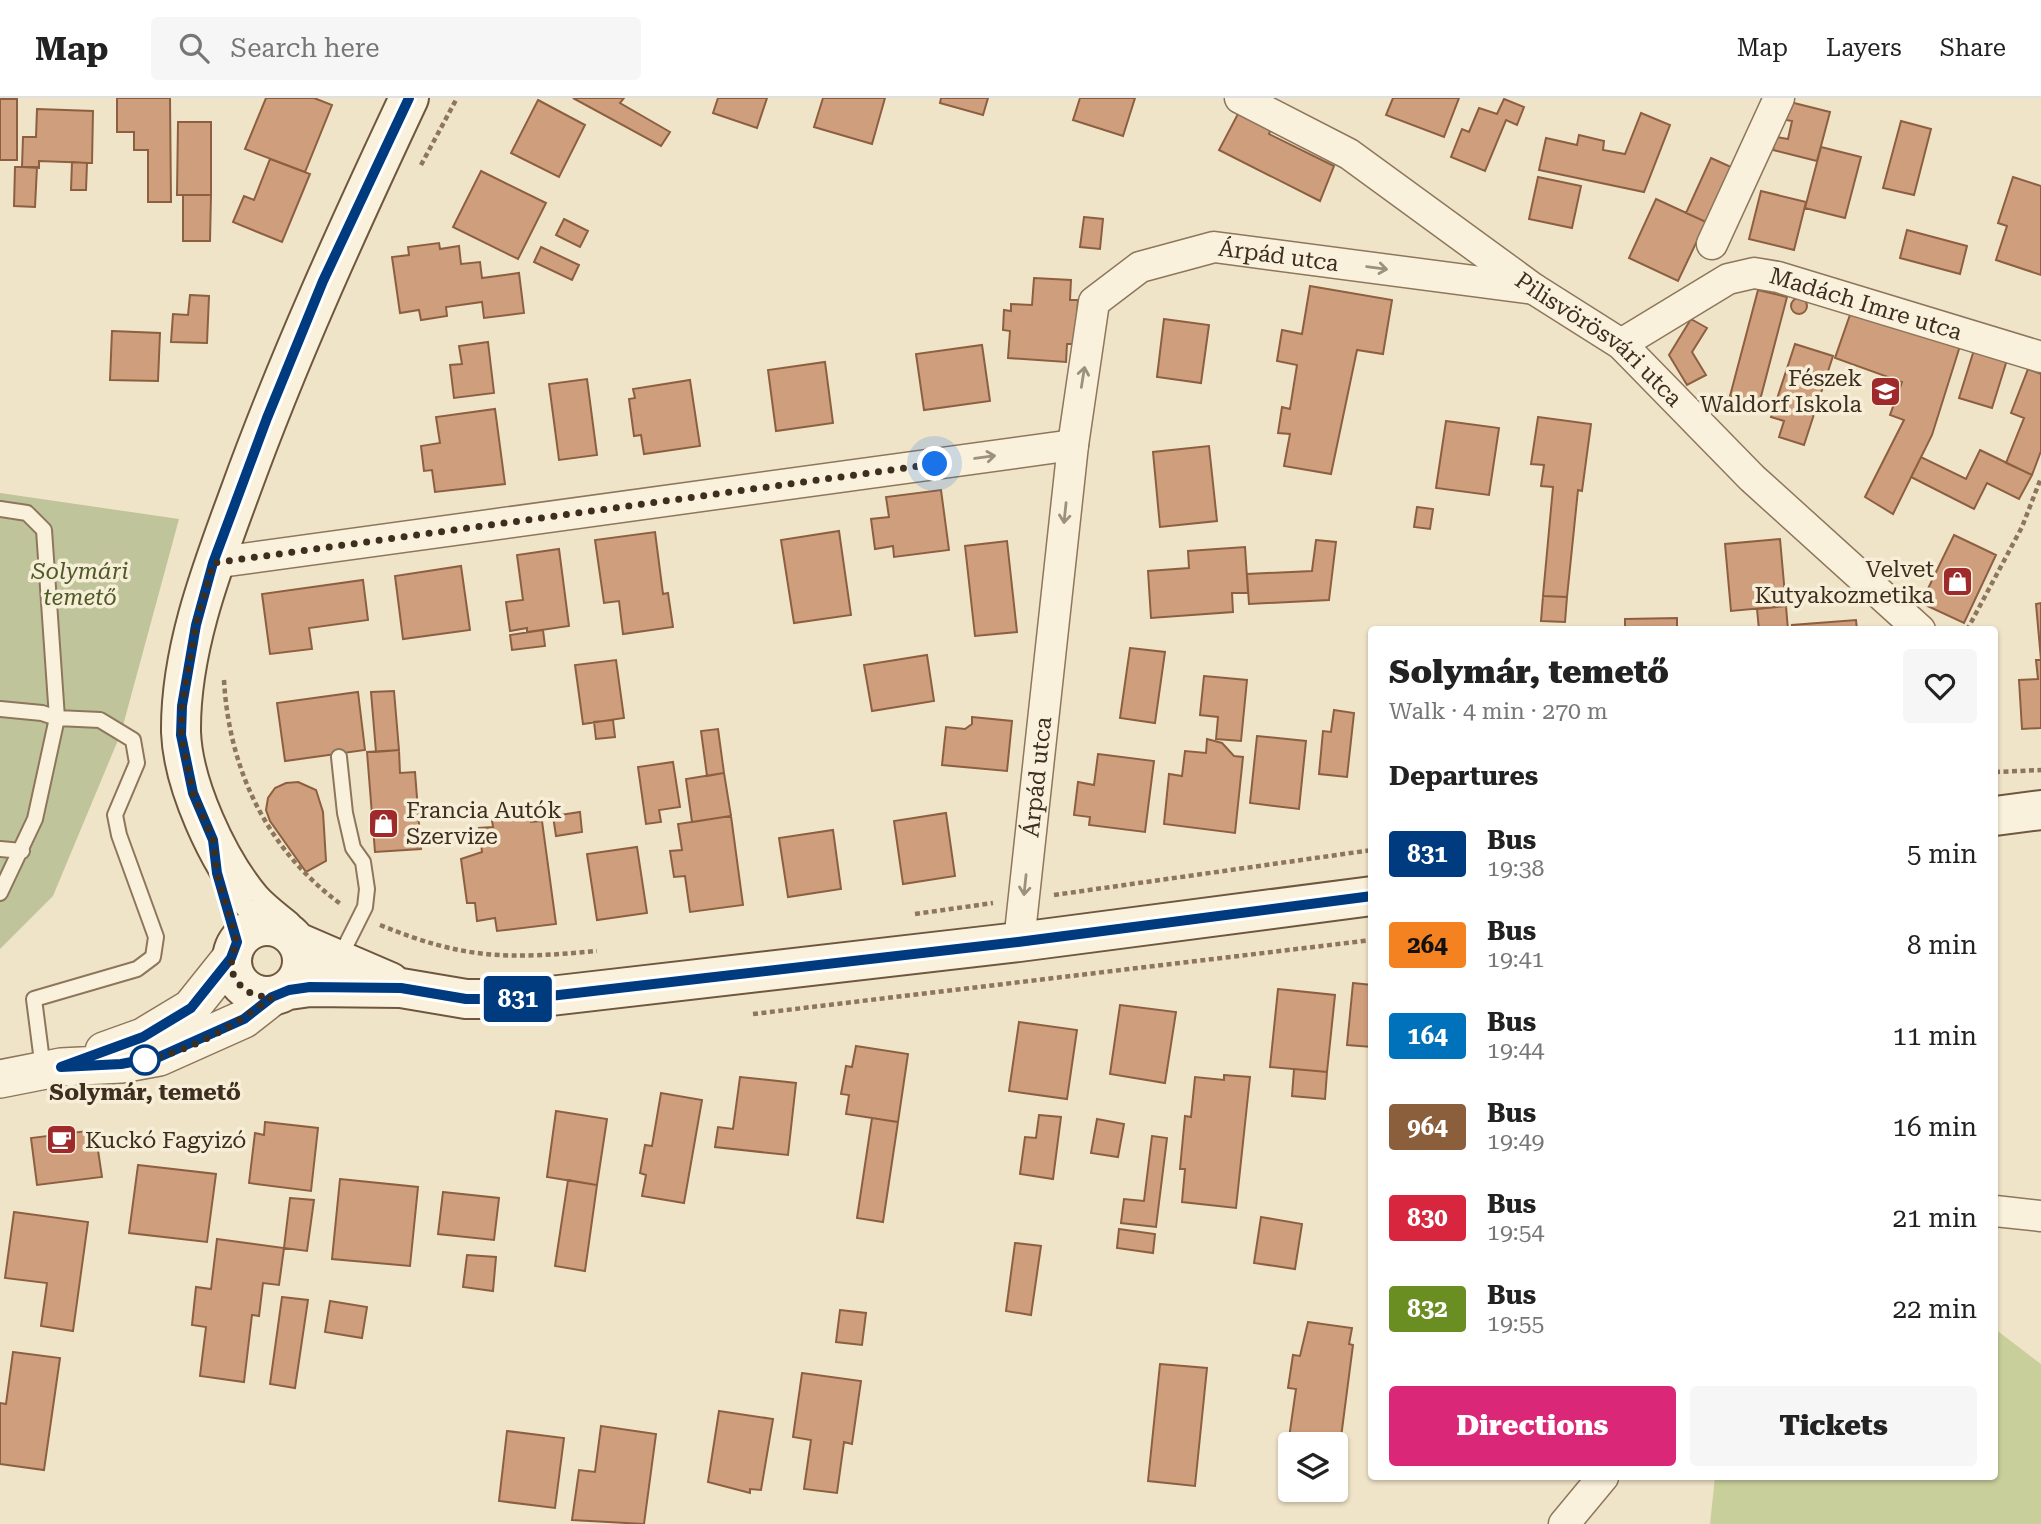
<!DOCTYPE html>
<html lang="en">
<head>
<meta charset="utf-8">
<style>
	:root { --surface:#fff; --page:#f6f6f6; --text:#222; --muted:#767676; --line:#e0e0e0; --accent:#db2777 }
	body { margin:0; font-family:"Roboto Serif",serif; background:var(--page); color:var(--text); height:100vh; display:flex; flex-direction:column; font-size:26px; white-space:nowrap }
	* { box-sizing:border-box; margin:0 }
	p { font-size:23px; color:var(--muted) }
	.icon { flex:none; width:38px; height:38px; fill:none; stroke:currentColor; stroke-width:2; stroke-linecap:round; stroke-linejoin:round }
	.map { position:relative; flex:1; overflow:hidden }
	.panel { position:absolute; left:1368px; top:528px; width:630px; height:854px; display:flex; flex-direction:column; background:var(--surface); border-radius:7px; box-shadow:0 2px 5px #0004 }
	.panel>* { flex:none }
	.badge { padding:0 14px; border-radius:5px; font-size:24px; line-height:46px }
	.tools { position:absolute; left:1278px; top:1334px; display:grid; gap:14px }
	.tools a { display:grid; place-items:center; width:70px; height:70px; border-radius:7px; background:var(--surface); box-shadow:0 2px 5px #0004; font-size:35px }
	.you { position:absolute; width:35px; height:35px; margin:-18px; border:5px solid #fff; border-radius:50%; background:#1a73e8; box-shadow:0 0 0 10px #1a73e833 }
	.map>.badge { position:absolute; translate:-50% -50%; box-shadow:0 0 0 4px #fff }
	h2 { padding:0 21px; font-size:26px; line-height:63px }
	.round { display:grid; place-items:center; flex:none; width:74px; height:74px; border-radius:7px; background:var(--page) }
	.summary { display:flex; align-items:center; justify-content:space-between; height:119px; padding:0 21px }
	h1 { font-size:33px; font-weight:800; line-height:52px }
	.primary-button { display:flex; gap:14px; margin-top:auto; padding:14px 21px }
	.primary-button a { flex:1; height:80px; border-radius:7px; background:var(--accent); color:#fff; font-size:28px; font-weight:800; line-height:80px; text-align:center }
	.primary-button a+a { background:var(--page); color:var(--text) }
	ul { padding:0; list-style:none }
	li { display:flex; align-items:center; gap:21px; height:91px; padding:0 21px }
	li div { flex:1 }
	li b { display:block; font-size:26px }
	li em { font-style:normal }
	li .badge { min-width:77px; font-weight:700; text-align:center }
	header { display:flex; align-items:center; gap:42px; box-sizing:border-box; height:98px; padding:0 35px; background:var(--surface); border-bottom:2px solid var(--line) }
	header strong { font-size:33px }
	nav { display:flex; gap:38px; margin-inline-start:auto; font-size:24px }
	.search { width:490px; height:63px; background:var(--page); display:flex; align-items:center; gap:18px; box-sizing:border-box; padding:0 24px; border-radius:7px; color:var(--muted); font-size:26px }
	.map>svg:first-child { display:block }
	.green { fill:#c9cf9b }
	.cemetery { fill:#bfc49a }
	.building { fill:#cf9f7d; stroke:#8d5f41; stroke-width:2 }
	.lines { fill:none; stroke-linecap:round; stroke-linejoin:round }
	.service-casing { stroke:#8d765c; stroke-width:18 }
	.minor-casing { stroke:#8d765c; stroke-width:33 }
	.tertiary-casing { stroke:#8d765c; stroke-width:40 }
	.secondary-casing { stroke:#6f573f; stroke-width:42 }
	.path { stroke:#8d765c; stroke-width:4.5; stroke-dasharray:5 3.5; stroke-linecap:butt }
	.service { stroke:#faf1dc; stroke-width:14 }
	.minor { stroke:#faf1dc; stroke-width:30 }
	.tertiary { stroke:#faf1dc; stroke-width:37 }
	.secondary { stroke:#faf1dc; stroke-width:38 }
	.oneway { stroke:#9c907e }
	.line-casing { stroke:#fff; stroke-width:16 }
	.line { stroke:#003b80; stroke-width:10 }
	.walk { stroke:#3d2e20; stroke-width:7; stroke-dasharray:0 12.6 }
	.stop-dot { fill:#fff; stroke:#003b80; stroke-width:3.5 }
	.labels { text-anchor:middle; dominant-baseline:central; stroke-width:7; stroke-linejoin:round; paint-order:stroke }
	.street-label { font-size:23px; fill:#3d2e20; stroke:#f7eed8 }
	.poi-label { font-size:23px; fill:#3d2e20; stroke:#f7eed8; text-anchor:end }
	.park-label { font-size:23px; font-style:italic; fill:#4d5a26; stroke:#f7eed8 }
	.stop-label { font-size:23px; font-weight:bold; fill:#3d2e20; stroke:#f7eed8 }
</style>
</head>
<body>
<header>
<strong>Map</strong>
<div class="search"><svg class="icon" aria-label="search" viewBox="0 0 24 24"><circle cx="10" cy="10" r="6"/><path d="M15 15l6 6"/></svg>Search here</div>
<nav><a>Map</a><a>Layers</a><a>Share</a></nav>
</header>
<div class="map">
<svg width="2041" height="1426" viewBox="0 0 2041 1426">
	<rect width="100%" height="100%" fill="#f0e4c8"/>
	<path class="green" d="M1995,1231L2041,1266V1426H1710L1715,1379H1995Z"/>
	<path class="cemetery" d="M0,395L179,421L121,635L53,798L0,851Z"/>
	<path class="building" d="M117,0H170L171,104H148V52H134V34H117Z
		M266,0H314L332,7L305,74L245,51Z
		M573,0H624L620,5L670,34L661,48Z
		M718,0H767L757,30L713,15Z
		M823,0H885L872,46L814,29Z
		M941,0H988L983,17L940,5Z
		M1080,0H1135L1123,38L1073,22Z
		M1393,0H1459L1444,39L1386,17Z
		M0,1H17V62H0Z
		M1504,1L1524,9L1517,27L1506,22L1485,73L1451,59L1462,31L1469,34L1479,10L1497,16Z
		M538,2L585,27L559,79L511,55Z
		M1786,3L1830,14L1817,63L1773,52L1776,39L1788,41L1792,23L1781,21Z
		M37,11L93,13L92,65L39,63V70L22,69L23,39H36Z
		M1239,14L1271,30L1269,36L1334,68L1320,103L1219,52Z
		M1641,15L1670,27L1644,94L1539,72L1546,40L1577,47L1579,37L1604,43L1603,52L1625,56Z
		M1901,23L1931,31L1914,97L1883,90Z
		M178,24H211V97H177Z
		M1821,49L1861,59L1845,120L1805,110Z
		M1711,60L1731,69L1706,124L1686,115Z
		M270,61L310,76L282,144L233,124L244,98L254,102Z
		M72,64L87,65L86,92H71Z
		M15,69H37L35,109L14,108Z
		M481,73L546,105L518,161L453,129Z
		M1538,79L1581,88L1572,130L1529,121Z
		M2013,79L2041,88V177L1996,162L2007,128L1998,125Z
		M1761,93L1806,104L1794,152L1749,141Z
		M183,97H211L210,143H183Z
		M1656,101L1706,124L1678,183L1629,160Z
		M1084,119L1103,121L1100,151L1080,149Z
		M564,121L588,133L580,149L556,137Z
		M1907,132L1967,148L1960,176L1900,160Z
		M439,145L440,151L459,148L461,166L480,164L482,180L519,175L524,215L484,220L482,204L446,209L447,218L421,222L419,212L400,215L392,159L409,157L408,149Z
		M541,149L579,167L572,182L534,164Z
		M1034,180L1071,182L1070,202H1078L1075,246H1067L1066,264L1008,260L1010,233L1003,232L1004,212L1011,213V206L1032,207Z
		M1310,188L1392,202L1383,256L1357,252L1331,376L1284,368L1290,336L1278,335L1282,309L1290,311L1297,267L1277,263L1282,232L1302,236Z
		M1758,192L1787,199L1759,306L1730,298Z
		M190,197L209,198L207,245L171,244L173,216L188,217Z
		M1791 208a8 8 0 1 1 16 0a8 8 0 1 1-16 0Z
		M1852,211L1960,248L1932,337L1893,416L1865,399L1904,322L1890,317L1902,284L1835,260Z
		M1164,221L1209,227L1201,285L1157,279Z
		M1691,221L1707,230L1692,254L1706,277L1687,287L1669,257Z
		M112,233L160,235L158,283L110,282Z
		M488,244L494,295L454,300L450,267L462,266L459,248Z
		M1795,246L1833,258L1804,347L1779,339L1784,323L1771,319Z
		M982,247L990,303L924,312L916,256Z
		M1974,252L2007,262L1992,310L1959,300Z
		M825,264L833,325L776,333L768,272Z
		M2028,271L2041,276V353L2032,377L2006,365L2024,320L2011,315Z
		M587,281L597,357L559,362L549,286Z
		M690,282L700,348L644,356L641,337L634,338L629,301L635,300L633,291Z
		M495,311L505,386L435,394L432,372L424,373L421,348L440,345L436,319Z
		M1538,319L1591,326L1582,393L1578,392L1567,499L1543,498L1553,389L1541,388L1544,367L1531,366Z
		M1446,323L1499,330L1489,397L1436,390Z
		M1209,348L1217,423L1160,429L1153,354Z
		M1980,352L2032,377L2019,401L1987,385L1974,411L1911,379L1921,359L1966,381Z
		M941,392L949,452L894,459L893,448L875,451L871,421L889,419L886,399Z
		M1417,409L1433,411L1430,431L1414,429Z
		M839,433L851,517L794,525L781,442Z
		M655,434L663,496L668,495L673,529L623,536L619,503L604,505L595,442Z
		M1954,437L1996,457L1964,525L1921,505Z
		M1780,441L1786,508L1731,513L1725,446Z
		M1316,442L1336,444L1329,502L1249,506L1247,476L1312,473Z
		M1007,443L1017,534L975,538L965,448Z
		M1245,449L1248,495H1232L1233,514L1151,520L1148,473L1189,470L1188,453Z
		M559,451L569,528L527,534V530L510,533L506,504L523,502L517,457Z
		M461,468L470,532L403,541L395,478Z
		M363,482L368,522L309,530L312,551L270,556L262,496Z
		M1543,498L1567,499L1565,524L1541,523Z
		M2041,505V630L2022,631L2019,582L2038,581L2036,562H2041L2036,506Z
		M1786,508L1788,532H1759L1757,511Z
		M1677,520V532H1625V521Z
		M1856,522L1857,532H1792V527Z
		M543,532L545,548L512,552L510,537Z
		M1130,550L1165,554L1155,625L1120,620Z
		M927,557L934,603L872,613L864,567Z
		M616,562L624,620L583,626L575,567Z
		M1204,578L1247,582L1241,643L1216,641L1218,619L1200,617Z
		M394,593L399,652L376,654L371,594Z
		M358,594L365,652L285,663L277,605Z
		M1334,612L1354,615L1347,679L1319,676L1323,633L1331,634Z
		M972,619L1012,623L1007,673L942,667L946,629L965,631L972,626Z
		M613,622L615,639L596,641L594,624Z
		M718,631L724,675L707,678L701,633Z
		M1257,638L1306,643L1299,711L1250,705Z
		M1207,641L1222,645L1234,658L1243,659L1235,735L1164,726L1169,676L1182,678L1185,653L1206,655Z
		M399,652L400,675L415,674L421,751L375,754L367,654Z
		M1098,656L1154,663L1145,734L1089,727L1090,719L1074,717L1078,684L1094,687Z
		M673,664L680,709L659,712L661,724L646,726L638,669Z
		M724,675L731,718L692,724L686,681Z
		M298,684L316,692L323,714L326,763L306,774L270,723L266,712L268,700L275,690L286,685Z
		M580,714L582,734L556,738L553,718Z
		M946,715L955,778L903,786L894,723Z
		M530,716L531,724L542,723L556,826L497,833L495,820L477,823L475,805H467L461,761L482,754L479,730L493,729L492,722Z
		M731,718L743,807L690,814L685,778L674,779L670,753L682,752L678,726Z
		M833,732L841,791L788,799L779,740Z
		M637,749L647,815L597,822L587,756Z
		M1353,885L1372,887V949L1347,947Z
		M1278,891L1335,897L1327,974L1270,969Z
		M1120,907L1176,914L1165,985L1110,976Z
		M1019,924L1077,932L1067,1001L1009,993Z
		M856,948L908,956L898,1024L846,1016L849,997L841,996L846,968L852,969Z
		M1294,971L1327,974L1325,1001L1292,998Z
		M1224,977L1250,979L1236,1110L1182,1104L1185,1071H1180L1185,1018L1191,1019L1195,979L1224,982Z
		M740,979L796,985L788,1057L715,1049L718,1029L733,1031Z
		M661,995L702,1002L684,1105L642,1098L646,1077L640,1075L645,1047L652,1048Z
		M556,1013L607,1021L597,1087L547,1079Z
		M1039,1017L1061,1019L1053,1081L1020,1076L1025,1039L1036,1040Z
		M872,1020L898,1024L883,1124L857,1120Z
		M1097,1021L1124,1026L1118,1059L1091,1055Z
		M265,1024L318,1030L311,1093L249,1085L255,1035L264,1037Z
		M95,1032L102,1079L37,1087L31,1040Z
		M1152,1038L1167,1040L1156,1129L1121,1125L1124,1101L1144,1103Z
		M138,1067L216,1076L207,1144L129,1135Z
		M340,1081L418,1089L410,1168L332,1161Z
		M568,1082L597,1087L585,1173L555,1168Z
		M443,1094L499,1100L494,1142L438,1136Z
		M290,1100L314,1102L307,1153L284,1150Z
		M14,1114L88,1124L73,1233L41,1228L47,1185L5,1180Z
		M1261,1119L1302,1126L1295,1171L1254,1165Z
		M1119,1131L1155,1136L1153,1155L1117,1150Z
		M217,1141L284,1150L279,1187L263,1185L259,1218L252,1217L244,1284L200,1278L206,1229L192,1227L196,1189L211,1191Z
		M1015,1145L1041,1148L1031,1217L1006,1213Z
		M467,1157L496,1159L493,1193L463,1189Z
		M282,1199L308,1202L295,1290L270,1286Z
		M330,1203L367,1209L362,1240L325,1234Z
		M840,1212L866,1215L862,1247L836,1244Z
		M1308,1224L1352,1230L1349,1246L1353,1247L1340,1347L1289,1340L1296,1291L1288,1290L1293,1257L1300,1258Z
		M13,1254L60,1260L44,1372L0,1366V1305L6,1306Z
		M1160,1266L1207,1270L1195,1388L1148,1383Z
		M802,1275L861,1283L852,1346L844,1344L837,1395L804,1391L811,1342L793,1339Z
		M719,1313L773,1321L761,1392L750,1391V1395L708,1384Z
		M601,1328L656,1336L644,1426L572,1422L579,1372L595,1374Z
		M507,1333L564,1340L555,1410L499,1403Z"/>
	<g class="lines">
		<defs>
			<path id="service" d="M0,411L27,415L44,432L57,620L42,615L0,611
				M0,751L22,753
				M0,795L35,721L57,620L100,622L133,642L137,665L115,717L119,737L156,839L153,859L137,871L34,901L43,971
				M339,861L365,809L367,791L363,764L353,750L345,715L339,659"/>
			<g id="minor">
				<path id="s1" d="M1240,0L1349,56L1534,191L1621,246L1752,380L1920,532"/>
				<path d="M1712,146L1779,0"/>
				<path id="s2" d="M1621,246L1728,181L1754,175L1778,179L2041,259"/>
				<path d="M213,465L1073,347"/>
				<path id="s3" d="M1019,844L1073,347L1094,204L1140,169L1214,149L1534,191"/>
				<path d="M1995,1113L2041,1118"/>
				<path d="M1564,1426L1603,1379"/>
			</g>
			<path id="tertiary" d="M104,953L143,939L191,910L231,860
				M0,981L61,969L121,966L159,959L244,921L272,899"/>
			<path id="secondary" d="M1995,718L2041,712
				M232 863a35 35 0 1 1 70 0a35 35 0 1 1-70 0Z
				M284,831C273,822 261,813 252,803C218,763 183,687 181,634C180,552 212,470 240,394C289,259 348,130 409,0
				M297,844L390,884
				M289,892L310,889L401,890L466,901H524L1019,844L1372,798"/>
		</defs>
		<use href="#service" class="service-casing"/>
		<use href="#minor" class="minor-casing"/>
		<use href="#tertiary" class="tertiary-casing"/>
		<use href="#secondary" class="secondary-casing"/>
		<path class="path" d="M421,67L457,0
			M1967,532L2022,429L2041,380
			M224,582C229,673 268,753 342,807
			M1995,674L2041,672
			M1054,797L1372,752
			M915,816L993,805
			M380,827C466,862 507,861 597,853
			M753,916L1372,842"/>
		<use href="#service" class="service"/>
		<use href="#minor" class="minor"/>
		<use href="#tertiary" class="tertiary"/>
		<use href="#secondary" class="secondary"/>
	</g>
	<defs><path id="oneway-shaft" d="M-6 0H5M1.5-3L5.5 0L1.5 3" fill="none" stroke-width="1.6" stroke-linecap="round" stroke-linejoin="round" transform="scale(1.75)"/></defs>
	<g class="oneway">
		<use href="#oneway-shaft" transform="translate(1377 170) rotate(7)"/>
		<use href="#oneway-shaft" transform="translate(1083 279) rotate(-81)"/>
		<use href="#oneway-shaft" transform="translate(985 359) rotate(-8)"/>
		<use href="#oneway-shaft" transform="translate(1065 415) rotate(96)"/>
		<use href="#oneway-shaft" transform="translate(1025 787) rotate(96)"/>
	</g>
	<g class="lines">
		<defs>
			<path id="line" d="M409,0L323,183L267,320L213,465L196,527L182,608L181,637L193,695L213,742L217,775L237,844L231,860L191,910L143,939L61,969L121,966L159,959L244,921L272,899L289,892L310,889L401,890L466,901H524L1018,844L1372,798"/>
		</defs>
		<use href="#line" class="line-casing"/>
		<use href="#line" class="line"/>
		<path class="walk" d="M145,962L140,963C189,954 234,929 272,899L256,898L242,890L233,876L231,860L237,844L217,775L213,742L193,695L181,637L182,608L196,527L213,465L935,366"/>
	</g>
	<defs>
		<symbol id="school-square" viewBox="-11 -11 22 22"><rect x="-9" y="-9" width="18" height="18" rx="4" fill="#9e2a2b" stroke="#f7eed8"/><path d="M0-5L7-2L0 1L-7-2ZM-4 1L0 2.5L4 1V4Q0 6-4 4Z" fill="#fff"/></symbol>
		<symbol id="shop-square" viewBox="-11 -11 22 22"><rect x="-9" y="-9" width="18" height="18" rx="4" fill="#9e2a2b" stroke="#f7eed8"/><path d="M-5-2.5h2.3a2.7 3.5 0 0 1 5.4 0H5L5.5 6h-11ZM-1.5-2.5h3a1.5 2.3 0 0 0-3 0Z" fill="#fff"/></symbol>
		<symbol id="cafe-square" viewBox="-11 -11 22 22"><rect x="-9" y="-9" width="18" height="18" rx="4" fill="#9e2a2b" stroke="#f7eed8"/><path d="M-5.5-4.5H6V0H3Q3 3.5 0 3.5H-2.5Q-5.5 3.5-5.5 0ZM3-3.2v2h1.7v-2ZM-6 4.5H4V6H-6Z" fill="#fff"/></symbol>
	</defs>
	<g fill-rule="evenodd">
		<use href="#school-square" x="1868" y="276" width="35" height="35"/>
		<use href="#shop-square" x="1940" y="466" width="35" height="35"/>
		<use href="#shop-square" x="366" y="708" width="35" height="35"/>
		<use href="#cafe-square" x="44" y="1024" width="35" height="35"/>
	</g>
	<circle class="stop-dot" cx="145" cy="962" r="14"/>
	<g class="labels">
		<g class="street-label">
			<text stroke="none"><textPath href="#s3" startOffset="844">Árpád utca</textPath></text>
			<text stroke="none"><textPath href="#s2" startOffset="268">Madách Imre utca</textPath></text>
			<text stroke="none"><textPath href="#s1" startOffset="434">Pilisvörösvári utca</textPath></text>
			<text stroke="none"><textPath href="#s3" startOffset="166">Árpád utca</textPath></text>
		</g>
		<g class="poi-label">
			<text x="1862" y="280">Fészek<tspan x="1862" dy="26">Waldorf Iskola</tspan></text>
			<text x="1934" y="471">Velvet<tspan x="1934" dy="26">Kutyakozmetika</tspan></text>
			<text x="406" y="712" text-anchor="start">Francia Autók<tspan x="406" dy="26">Szervize</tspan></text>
			<text x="85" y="1042" text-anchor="start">Kuckó Fagyizó</text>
		</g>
		<g class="park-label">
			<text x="80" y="473">Solymári<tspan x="80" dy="26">temető</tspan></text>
		</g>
		<g class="stop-label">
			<text x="145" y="994">Solymár, temető</text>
		</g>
	</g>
</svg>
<div class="tools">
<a><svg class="icon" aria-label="layers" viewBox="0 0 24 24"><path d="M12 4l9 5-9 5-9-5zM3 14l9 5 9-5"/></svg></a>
</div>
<div class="you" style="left:935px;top:366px"></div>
<b class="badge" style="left:518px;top:901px;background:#003b80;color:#fff">831</b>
<section class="panel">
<div class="summary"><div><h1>Solymár, temető</h1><p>Walk · 4 min · 270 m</p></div><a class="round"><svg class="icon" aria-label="heart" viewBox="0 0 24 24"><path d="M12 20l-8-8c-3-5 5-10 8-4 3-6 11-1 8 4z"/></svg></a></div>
<h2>Departures</h2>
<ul>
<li><span class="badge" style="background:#003b80;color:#fff">831</span><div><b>Bus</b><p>19:38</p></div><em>5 min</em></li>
<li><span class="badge" style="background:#f58220;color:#111">264</span><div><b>Bus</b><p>19:41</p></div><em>8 min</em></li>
<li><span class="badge" style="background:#0072bc;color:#fff">164</span><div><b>Bus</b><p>19:44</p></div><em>11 min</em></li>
<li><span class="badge" style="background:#8b5e3c;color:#fff">964</span><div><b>Bus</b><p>19:49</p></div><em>16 min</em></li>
<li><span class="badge" style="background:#d7263d;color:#fff">830</span><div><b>Bus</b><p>19:54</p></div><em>21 min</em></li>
<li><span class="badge" style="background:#6b8e23;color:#fff">832</span><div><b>Bus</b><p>19:55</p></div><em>22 min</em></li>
</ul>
<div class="primary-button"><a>Directions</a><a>Tickets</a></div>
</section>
</div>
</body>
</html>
